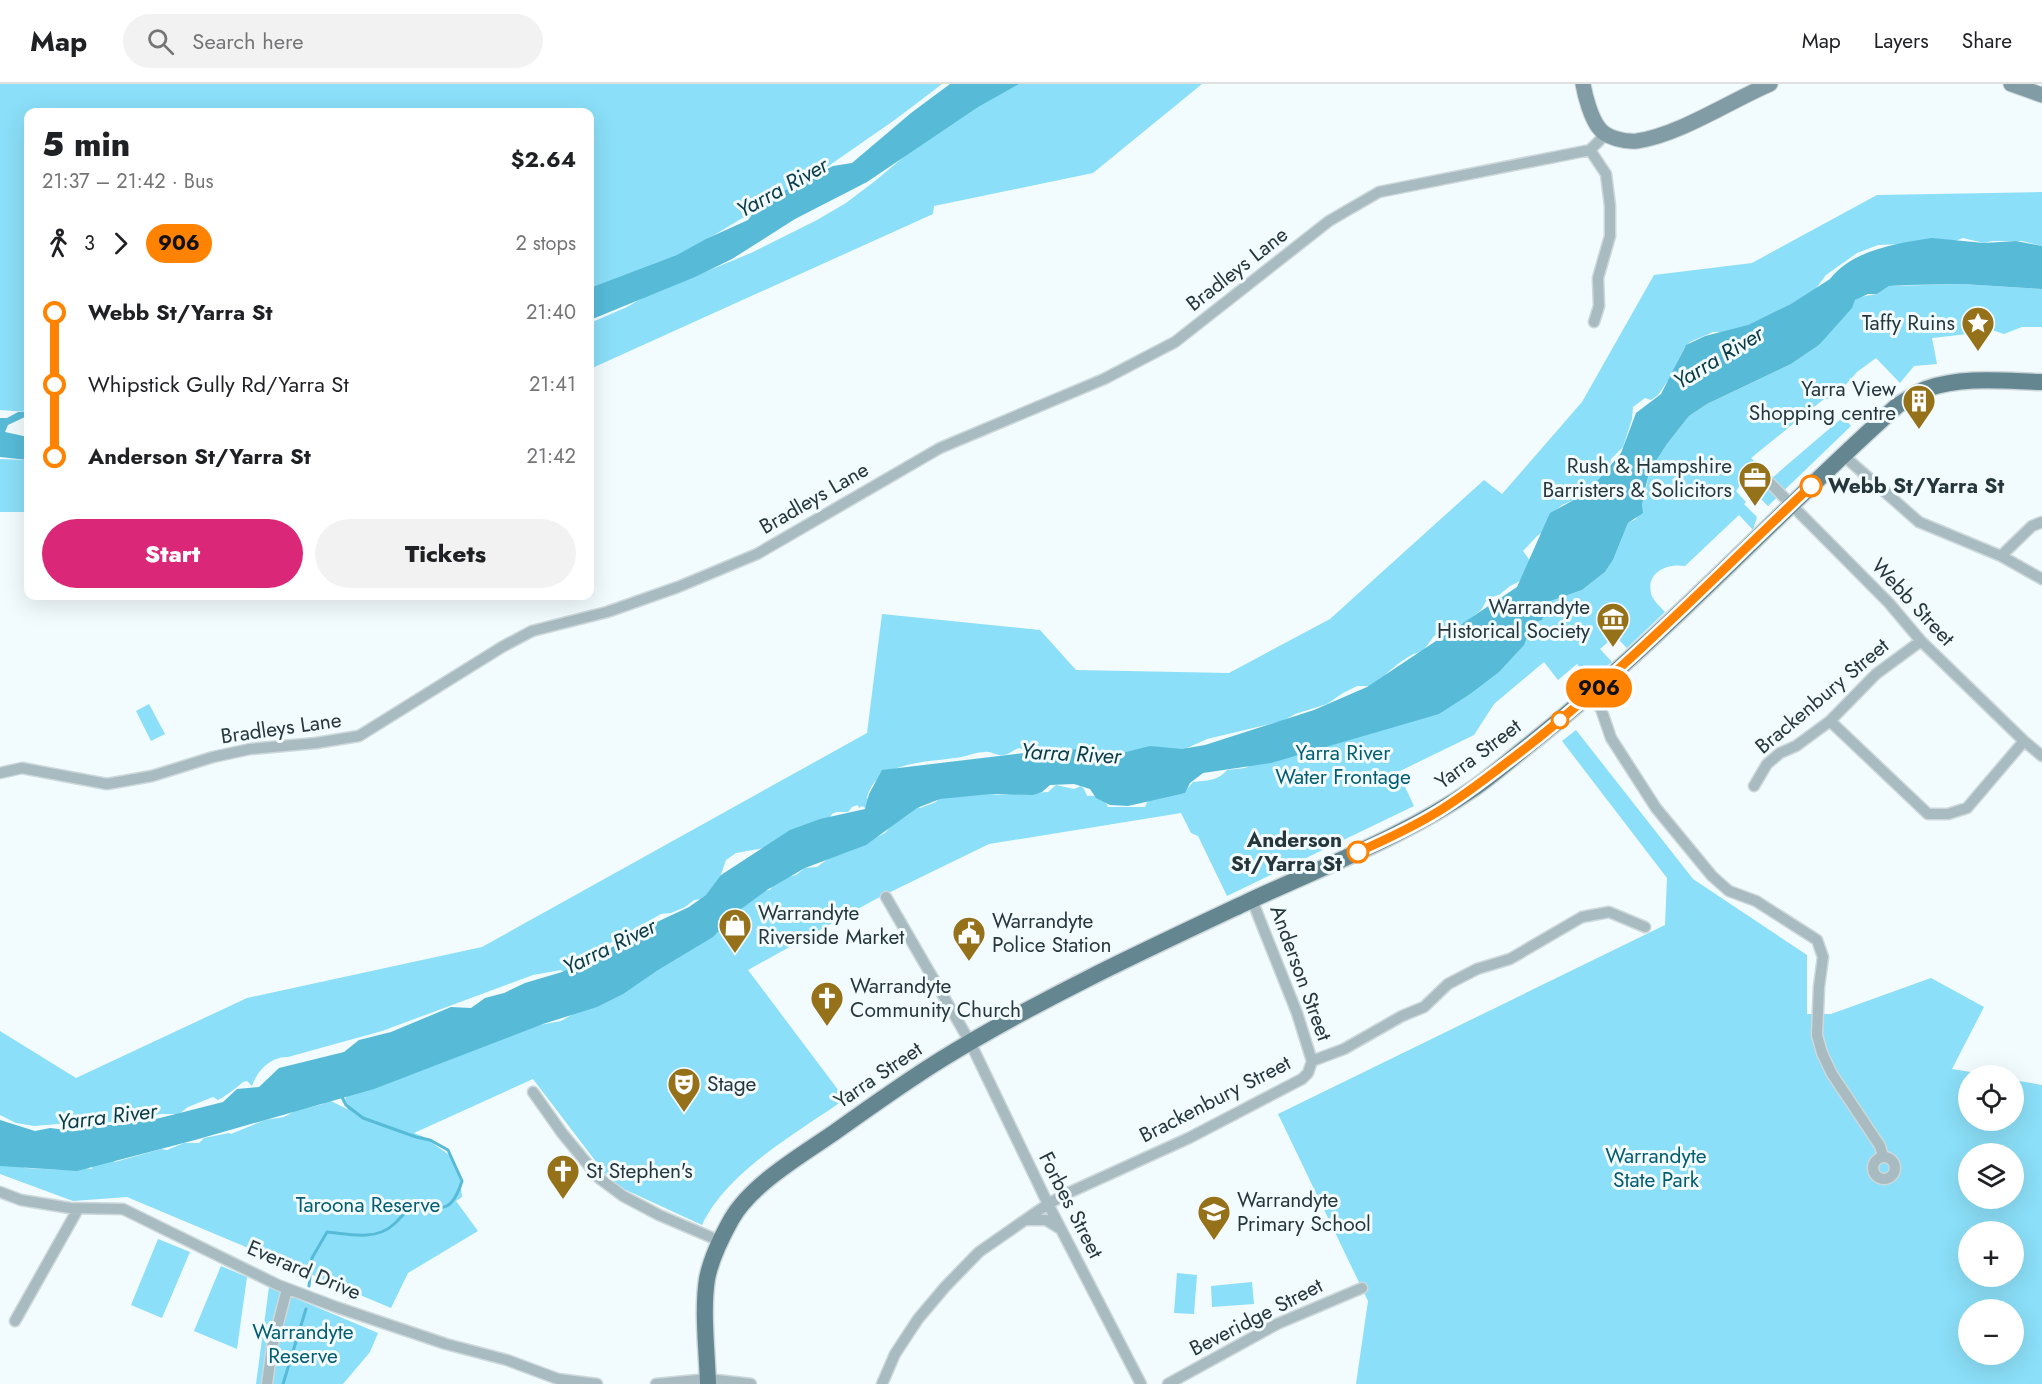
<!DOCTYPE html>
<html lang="en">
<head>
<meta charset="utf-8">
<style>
	:root { --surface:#fff; --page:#f2f2f2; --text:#202124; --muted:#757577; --line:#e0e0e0; --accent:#db2777 }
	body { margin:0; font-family:Jost,sans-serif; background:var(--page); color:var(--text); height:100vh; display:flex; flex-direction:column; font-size:22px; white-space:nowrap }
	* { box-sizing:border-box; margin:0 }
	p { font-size:20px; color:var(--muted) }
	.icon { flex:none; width:33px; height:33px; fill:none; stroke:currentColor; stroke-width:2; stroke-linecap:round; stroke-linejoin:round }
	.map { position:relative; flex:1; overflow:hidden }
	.sheet { position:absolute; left:24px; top:24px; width:570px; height:492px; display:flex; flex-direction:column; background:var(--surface); border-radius:12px; box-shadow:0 6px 24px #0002 }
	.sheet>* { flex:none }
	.badge { padding:0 12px; border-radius:20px; font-size:21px; line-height:39px }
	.fabs { position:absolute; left:1958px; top:981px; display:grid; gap:12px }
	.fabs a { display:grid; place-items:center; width:66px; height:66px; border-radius:50%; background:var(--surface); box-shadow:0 6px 24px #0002; font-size:30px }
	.map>.badge { position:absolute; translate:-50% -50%; box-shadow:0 0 0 3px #fff }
	.legs { display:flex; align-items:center; gap:9px; height:66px; padding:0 18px; font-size:20px }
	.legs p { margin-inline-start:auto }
	.overview { display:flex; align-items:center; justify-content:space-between; height:102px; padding:0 18px }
	h1 { font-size:33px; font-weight:800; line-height:45px }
	.button { display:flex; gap:12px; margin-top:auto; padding:12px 18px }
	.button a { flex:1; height:69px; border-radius:36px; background:var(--accent); color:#fff; font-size:24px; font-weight:800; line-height:69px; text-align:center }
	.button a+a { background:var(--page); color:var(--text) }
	ul { padding:0 18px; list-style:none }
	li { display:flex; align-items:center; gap:21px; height:72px; font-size:22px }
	li i { display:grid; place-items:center; width:9px; height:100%; margin:0 8px; background:currentColor }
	li i::after { content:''; width:15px; height:15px; margin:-8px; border:4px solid; border-radius:50%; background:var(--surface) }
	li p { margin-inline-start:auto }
	li:first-child i { background:linear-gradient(#0000 50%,currentColor 0) }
	li:last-child i { background:linear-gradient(currentColor 50%,#0000 0) }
	header { display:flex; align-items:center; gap:36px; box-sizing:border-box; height:84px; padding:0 30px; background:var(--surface); border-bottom:2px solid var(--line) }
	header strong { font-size:28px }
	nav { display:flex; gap:33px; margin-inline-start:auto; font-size:21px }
	.search { width:420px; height:54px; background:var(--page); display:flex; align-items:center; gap:15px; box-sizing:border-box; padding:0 21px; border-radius:33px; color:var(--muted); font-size:22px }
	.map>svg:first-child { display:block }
	.green { fill:#8bdff8; fill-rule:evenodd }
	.water { fill:#57bbd8 }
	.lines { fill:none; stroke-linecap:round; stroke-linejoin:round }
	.stream { stroke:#57bbd8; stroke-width:3 }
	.minor-casing { stroke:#cdd8db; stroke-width:13 }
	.secondary-casing { stroke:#cdd8db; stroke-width:17 }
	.primary-casing { stroke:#cdd8db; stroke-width:19 }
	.minor { stroke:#a8bbc1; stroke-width:10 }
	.secondary { stroke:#819ca5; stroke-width:15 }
	.primary { stroke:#648690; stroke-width:16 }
	.line-1-casing { stroke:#fff; stroke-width:14 }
	.line-1 { stroke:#ff8200; stroke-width:9 }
	.stop-1-dot { fill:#fff; stroke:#ff8200; stroke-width:3 }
	.labels { text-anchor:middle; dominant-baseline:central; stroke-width:6; stroke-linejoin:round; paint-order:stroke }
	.street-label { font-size:21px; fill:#26373c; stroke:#f2fbfe }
	.poi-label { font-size:21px; fill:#26373c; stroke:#f2fbfe; text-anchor:start }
	.stop-label { font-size:21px; font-weight:bold; fill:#26373c; stroke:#f2fbfe; text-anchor:start }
	.park-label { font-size:21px; fill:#035d70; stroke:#f2fbfe }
	.water-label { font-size:22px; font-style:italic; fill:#0a3a46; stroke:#f2fbfe }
</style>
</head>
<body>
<header>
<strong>Map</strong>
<div class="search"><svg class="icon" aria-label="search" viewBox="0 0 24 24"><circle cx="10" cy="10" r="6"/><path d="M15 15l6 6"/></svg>Search here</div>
<nav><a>Map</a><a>Layers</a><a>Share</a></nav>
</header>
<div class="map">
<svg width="2042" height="1300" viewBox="0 0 2042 1300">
	<rect width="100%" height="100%" fill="#f2fbfe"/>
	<path class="green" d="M0,0H942L896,35L827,83L696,162L670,176L590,210V28H28V328L0,326Z
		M1016,0H1202L1093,89L934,122L933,130L590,285V239L627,223L644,213L751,169L817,136L846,119L875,97L912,66L962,29Z
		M2042,108V162L2022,157H1992L1984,159L1963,154L1952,158L1878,161L1857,169L1826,191L1811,211L1734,248H1713L1690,258L1684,264L1671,292L1658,311L1651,316L1645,314L1633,323L1632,335L1623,363L1611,375L1609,386L1600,405L1562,421L1552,430L1544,448L1538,451L1523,467L1531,478L1522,496L1510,502L1499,511L1488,514L1481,526L1466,538L1449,544L1434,552L1423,567C1409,570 1396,581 1385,591L1383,599L1375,602H1357L1343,609L1327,620L1295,630L1283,637L1207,655L1185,665L1113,672L1062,665L1034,669L1019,664C1013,666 1009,671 1003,671C996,672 991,667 985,668C977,668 970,671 962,673C933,678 875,676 867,714L870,717L867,725L862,722L859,724L858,721L852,723L848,728H836L832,730L824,742L775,762L736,769L726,776L719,796L709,809L701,815L694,816L685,823L671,829L661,830L584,874L564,888L561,886L533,891L382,947L288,973C271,972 257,987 252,1002L247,997L243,998C239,1002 223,1014 218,1016L213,1013L188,1023L179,1030H160L120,1039L109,1038L91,1041L70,1039L34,1042L16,1039L0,1031V947L76,994L247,914L482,863L867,649L882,530L1040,546L1076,586L1229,589L1330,535L1484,396L1502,410L1582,318L1654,191L1752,179L1877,111Z
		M1962,200L2042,205V243H2022L2004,250L1995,247L1932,254L1937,280L1914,282L1900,299L1876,274L1857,288L1833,315H1824L1751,374L1772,394L1843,333L1851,342L1768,422L1756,410L1753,412L1741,400L1736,407L1746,418L1744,420L1757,433L1753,446L1739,431L1685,482C1669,479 1646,487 1651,509C1652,516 1660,522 1665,528L1627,564L1615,552L1600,565L1612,578L1589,595L1577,580L1558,596L1544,578L1494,620L1474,651L1398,688L1414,722L1227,812L1198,752L1191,749L1181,729L989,760L874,816L748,886L845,1015C797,1049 727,1087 702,1141L613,1100L533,995L414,1049L424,1053L452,1073L460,1096L462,1113L456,1117L478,1147L408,1189L391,1224L127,1113L73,1117L0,1090V1082L16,1079L25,1084L63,1086L79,1083L92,1085V1082L113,1076L115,1078L161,1065L167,1066L184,1059H199L204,1054L229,1049L231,1050L265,1036L284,1033L295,1027L323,1020L325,1017H331L347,1025L348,1023L345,1015L347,1012L529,943L561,937L691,862L709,855L714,848L762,807L770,806L773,801L784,794L796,791L805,784L817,783L832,772L847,768L885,749L900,732L914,721L920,724L936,718L947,704L998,711L1048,708L1056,701L1074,705L1081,702L1084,705L1087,712C1096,711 1105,714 1108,723H1145L1148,716L1187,705L1193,698C1205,697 1220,696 1227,686L1245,684L1535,538L1537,539C1546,534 1544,528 1545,519L1582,506L1605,488L1613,476L1628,439L1636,435L1642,422L1650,386L1667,360L1689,332L1707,320L1791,280L1819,261L1855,216L1860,213L1877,210L1889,202Z
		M0,375L28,376V428H0Z
		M149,620L165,650L151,657L136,627Z
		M1576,646L1693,795L1807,871V930H1831L1931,894L1984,923L1952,985L1989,991L1968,992V1036H2013V996L2042,1001V1300H1356L1368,1217L1278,1030L1665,841L1667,794L1562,657ZM1968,1070H2013V1114H1968ZM1968,1148H2013V1192H1968ZM1968,1226H2013V1270H1968Z
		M158,1155L190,1168L162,1234L131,1221Z
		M221,1182L247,1193L237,1265L194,1247Z
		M1177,1189L1197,1191L1194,1230L1174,1229Z
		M1252,1198L1254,1220L1212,1223L1211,1202Z
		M269,1203L378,1249L370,1268L343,1300H256Z"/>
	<path class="water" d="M950,0H1019L978,23L867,98L795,135L732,175L695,193L590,236V204L677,171L706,155L748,136L756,125L782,108L833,82L852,79L911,29Z
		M1932,154L1984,159L2016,157L2042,162V205L1962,200L1907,201L1889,202L1877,210H1868L1855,216L1852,224L1819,261L1791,280L1707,320L1689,332L1667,360L1650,386L1645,405L1642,422L1643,429L1628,439L1613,476L1605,488L1582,506L1545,519L1546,527L1542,536L1532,540L1524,561L1499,588L1470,610L1439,630L1271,679L1203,689L1190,699L1185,709L1128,722L1110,721L1096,714L1090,705L1074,700L1050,701L1042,708L1033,711L991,710L940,715L917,724L866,761L805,784L767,806L737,828L713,853L658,886L623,910L597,923L543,940L374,1005L195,1056L77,1087L0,1082V1036L35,1047L50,1044L75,1047L96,1041H121L160,1034L223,1018L237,1005L259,1003L279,984L344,968L359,956L391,948L451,923L471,924L485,914L504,909L525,899L562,888L598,871L659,837L689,823L706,811L721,791L790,746L820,735L865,725L869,710L882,686L1040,667L1080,665L1094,669L1118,670L1150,662L1182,665L1205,661L1314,626L1367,603L1517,503L1550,429L1581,412L1599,395L1621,369L1636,329L1661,310L1686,261L1705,252L1748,241L1791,220L1830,195C1852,166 1898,159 1932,154Z
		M18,328H28L27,332L8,341L5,348L28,353V376L0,373V334H7Z"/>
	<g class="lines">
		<path class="stream" d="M309,1202L312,1174L327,1148C348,1150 375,1157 393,1141C404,1131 403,1128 418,1120C445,1128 453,1125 462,1097L448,1066L430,1056L416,1053L363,1034L346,1021L341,1011
			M283,1300L306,1225"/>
		<defs>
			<path id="minor" d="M1590,66L1606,90L1610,122V152L1598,194L1599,222L1594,238
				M1844,372L1919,438L2001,472L2042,495
				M1759,388L1889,519L1921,557L2024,657L2042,672
				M2001,472L2032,442L2042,438
				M1590,612L1601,625L1611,654L1656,724L1712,792L1729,807L1756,817L1817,856L1823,873L1819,903L1817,951L1822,969L1832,990L1880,1062L1883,1073
				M1830,637L1928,730H1948L1967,724L2024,657
				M0,689L22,684L107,700L152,692L213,673L250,665L316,659L359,652L502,563L532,547L607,528L678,503L757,470L940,364L1104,295L1175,258L1329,137L1379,108L1590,66L1606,50
				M1754,702L1767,680L1780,669L1796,662L1830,637L1876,590L1921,557
				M886,813L970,958L1048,1120L1141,1300
				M1252,816L1297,929L1312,977
				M533,1008L562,1049L599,1094L623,1112L659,1131L720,1157
				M1873 1084a11 11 0 1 1 22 0a11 11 0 1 1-22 0Z
				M0,1108L21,1116L70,1124L123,1125L278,1201L336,1223L446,1260L507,1276L558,1295L597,1300
				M1026,1136H1046L1059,1144
				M15,1237L78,1125
				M267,1300L272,1263L287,1205
				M656,1300L708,1295L751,1300
				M882,1300L895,1270L918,1235L945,1203L979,1168L1048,1120L1068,1109L1189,1054L1302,995L1308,989L1312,977L1344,965L1402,932L1424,923L1448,900L1477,885L1510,875L1582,833L1609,828L1645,843
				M1168,1300L1277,1240L1362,1204"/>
			<path id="secondary" d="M1583,0C1585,12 1591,34 1599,44C1606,54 1625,58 1637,57C1679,51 1730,17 1770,0
				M2011,0L2042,11"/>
			<path id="primary" d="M708,1300C707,1267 702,1227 707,1195C711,1174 721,1154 731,1136C751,1100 802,1071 835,1048C870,1023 905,998 942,975C1038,916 1141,868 1243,820C1321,783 1402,754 1473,705C1493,691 1511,675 1530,660C1661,556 1774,432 1898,321C1907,316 1916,309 1926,305C1963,292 2004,297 2042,298"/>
		</defs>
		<use href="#minor" class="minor-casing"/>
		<use href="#secondary" class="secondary-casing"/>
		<use href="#primary" class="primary-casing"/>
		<use href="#minor" class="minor"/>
		<use href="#secondary" class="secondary"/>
		<use href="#primary" class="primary"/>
	</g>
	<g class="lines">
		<defs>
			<path id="line-1" d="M1358,768C1385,756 1413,743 1439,727C1470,708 1498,685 1527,663C1628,583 1717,490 1811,402"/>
		</defs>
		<use href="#line-1" class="line-1-casing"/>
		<use href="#line-1" class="line-1"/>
	</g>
	<defs>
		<symbol id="sight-pin" viewBox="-11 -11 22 30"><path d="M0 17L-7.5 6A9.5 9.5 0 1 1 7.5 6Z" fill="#95711a" stroke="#f2fbfe"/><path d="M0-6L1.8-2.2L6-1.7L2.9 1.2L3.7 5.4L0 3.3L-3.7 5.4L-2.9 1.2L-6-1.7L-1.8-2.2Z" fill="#fff"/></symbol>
		<symbol id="building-pin" viewBox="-11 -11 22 30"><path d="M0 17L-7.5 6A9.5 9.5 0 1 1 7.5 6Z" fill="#95711a" stroke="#f2fbfe"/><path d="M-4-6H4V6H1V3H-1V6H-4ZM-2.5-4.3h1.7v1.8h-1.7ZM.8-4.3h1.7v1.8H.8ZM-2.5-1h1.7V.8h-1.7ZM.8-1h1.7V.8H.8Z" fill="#fff"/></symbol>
		<symbol id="office-pin" viewBox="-11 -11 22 30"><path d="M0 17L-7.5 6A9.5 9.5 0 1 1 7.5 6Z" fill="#95711a" stroke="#f2fbfe"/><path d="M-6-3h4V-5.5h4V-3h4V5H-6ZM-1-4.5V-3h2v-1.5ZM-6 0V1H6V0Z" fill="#fff"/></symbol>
		<symbol id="museum-pin" viewBox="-11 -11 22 30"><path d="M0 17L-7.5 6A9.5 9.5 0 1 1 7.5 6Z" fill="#95711a" stroke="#f2fbfe"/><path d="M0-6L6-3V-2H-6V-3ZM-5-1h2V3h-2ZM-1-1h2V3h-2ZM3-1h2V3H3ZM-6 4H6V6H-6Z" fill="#fff"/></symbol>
		<symbol id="shop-pin" viewBox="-11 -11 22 30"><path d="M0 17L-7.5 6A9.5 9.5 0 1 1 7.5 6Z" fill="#95711a" stroke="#f2fbfe"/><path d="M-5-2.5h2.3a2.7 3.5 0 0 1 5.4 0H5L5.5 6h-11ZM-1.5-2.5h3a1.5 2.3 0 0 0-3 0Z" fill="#fff"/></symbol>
		<symbol id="civic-pin" viewBox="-11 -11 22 30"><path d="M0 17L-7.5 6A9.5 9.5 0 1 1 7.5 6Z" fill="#95711a" stroke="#f2fbfe"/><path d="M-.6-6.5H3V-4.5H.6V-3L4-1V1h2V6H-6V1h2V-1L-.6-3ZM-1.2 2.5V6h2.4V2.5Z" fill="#fff"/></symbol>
		<symbol id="church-pin" viewBox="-11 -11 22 30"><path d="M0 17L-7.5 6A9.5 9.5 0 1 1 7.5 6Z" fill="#95711a" stroke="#f2fbfe"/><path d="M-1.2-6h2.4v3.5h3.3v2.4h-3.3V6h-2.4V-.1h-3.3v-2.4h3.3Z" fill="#fff"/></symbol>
		<symbol id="theatre-pin" viewBox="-11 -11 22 30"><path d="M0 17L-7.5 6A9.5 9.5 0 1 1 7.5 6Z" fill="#95711a" stroke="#f2fbfe"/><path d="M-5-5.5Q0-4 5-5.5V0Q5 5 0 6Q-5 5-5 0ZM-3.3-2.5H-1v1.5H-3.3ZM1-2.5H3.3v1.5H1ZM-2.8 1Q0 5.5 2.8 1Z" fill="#fff"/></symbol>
		<symbol id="school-pin" viewBox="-11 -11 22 30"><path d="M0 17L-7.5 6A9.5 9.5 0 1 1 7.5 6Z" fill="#95711a" stroke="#f2fbfe"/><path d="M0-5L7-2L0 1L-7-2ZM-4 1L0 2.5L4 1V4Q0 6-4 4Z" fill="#fff"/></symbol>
	</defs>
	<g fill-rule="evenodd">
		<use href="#sight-pin" x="1959" y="220" width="38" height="52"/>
		<use href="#building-pin" x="1900" y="298" width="38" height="52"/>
		<use href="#office-pin" x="1736" y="375" width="38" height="52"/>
		<use href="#museum-pin" x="1594" y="516" width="38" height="52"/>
		<use href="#shop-pin" x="716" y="822" width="38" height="52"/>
		<use href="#civic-pin" x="950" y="830" width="38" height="52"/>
		<use href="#church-pin" x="808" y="895" width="38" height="52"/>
		<use href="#theatre-pin" x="665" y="981" width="38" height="52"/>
		<use href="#church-pin" x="544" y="1068" width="38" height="52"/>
		<use href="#school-pin" x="1195" y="1109" width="38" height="52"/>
	</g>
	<g class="stop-1-dot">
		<circle cx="1811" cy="402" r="10"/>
		<circle cx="1560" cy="636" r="8"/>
		<circle cx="1358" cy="768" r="10"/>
	</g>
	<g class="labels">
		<g class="street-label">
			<text transform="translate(1237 185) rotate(-38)">Bradleys Lane</text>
			<text transform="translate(814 414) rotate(-30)">Bradleys Lane</text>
			<text transform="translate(1913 518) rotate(47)">Webb Street</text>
			<text transform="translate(1822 612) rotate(-40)">Brackenbury Street</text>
			<text transform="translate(281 644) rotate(-8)">Bradleys Lane</text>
			<text transform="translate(1478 670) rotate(-37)">Yarra Street</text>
			<text transform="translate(1301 889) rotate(70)">Anderson Street</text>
			<text transform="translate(878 991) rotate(-34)">Yarra Street</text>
			<text transform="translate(1215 1015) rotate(-27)">Brackenbury Street</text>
			<text transform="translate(1071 1121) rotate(63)">Forbes Street</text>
			<text transform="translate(304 1186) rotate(23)">Everard Drive</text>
			<text transform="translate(1256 1233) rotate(-27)">Beveridge Street</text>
		</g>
		<g class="poi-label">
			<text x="1955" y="239" text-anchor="end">Taffy Ruins</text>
			<text x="1896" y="305" text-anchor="end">Yarra View<tspan x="1896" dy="24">Shopping centre</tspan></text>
			<text x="1732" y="382" text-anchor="end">Rush &amp; Hampshire<tspan x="1732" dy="24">Barristers &amp; Solicitors</tspan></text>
			<text x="1590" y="523" text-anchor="end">Warrandyte<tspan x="1590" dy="24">Historical Society</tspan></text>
			<text x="758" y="829">Warrandyte<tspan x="758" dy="24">Riverside Market</tspan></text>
			<text x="992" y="837">Warrandyte<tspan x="992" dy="24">Police Station</tspan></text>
			<text x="850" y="902">Warrandyte<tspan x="850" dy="24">Community Church</tspan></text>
			<text x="707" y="1000">Stage</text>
			<text x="586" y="1087">St Stephen's</text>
			<text x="1237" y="1116">Warrandyte<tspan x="1237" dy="24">Primary School</tspan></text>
		</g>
		<g class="stop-label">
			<text x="1828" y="402">Webb St/Yarra St</text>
			<text x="1342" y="756" text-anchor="end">Anderson<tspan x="1342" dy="24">St/Yarra St</tspan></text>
		</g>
		<g class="park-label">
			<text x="1343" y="669">Yarra River<tspan x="1343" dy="24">Water Frontage</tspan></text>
			<text x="1656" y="1072">Warrandyte<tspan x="1656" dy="24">State Park</tspan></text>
			<text x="368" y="1121">Taroona Reserve</text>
			<text x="303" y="1248">Warrandyte<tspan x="303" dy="24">Reserve</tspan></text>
		</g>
		<g class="water-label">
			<text transform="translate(782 103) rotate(-29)">Yarra River</text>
			<text transform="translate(1718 273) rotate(-31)">Yarra River</text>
			<text transform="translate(1071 669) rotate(3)">Yarra River</text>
			<text transform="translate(609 862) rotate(-26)">Yarra River</text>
			<text transform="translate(107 1032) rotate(-7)">Yarra River</text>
		</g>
	</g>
</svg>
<div class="fabs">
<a><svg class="icon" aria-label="locate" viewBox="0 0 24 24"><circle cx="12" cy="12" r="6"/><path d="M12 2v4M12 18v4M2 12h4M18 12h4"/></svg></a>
<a><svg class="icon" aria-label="layers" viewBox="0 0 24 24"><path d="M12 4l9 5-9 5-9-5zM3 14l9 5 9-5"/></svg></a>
<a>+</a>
<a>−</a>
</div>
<b class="badge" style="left:1599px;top:604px;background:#ff8200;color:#111">906</b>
<section class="sheet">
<div class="overview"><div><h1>5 min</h1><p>21:37 – 21:42 · Bus</p></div><b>$2.64</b></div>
<div class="legs"><svg class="icon" aria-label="walk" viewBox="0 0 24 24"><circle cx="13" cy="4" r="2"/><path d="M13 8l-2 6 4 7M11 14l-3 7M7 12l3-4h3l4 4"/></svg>3<svg class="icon" aria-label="forward" viewBox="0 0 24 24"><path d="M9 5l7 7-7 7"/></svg><b class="badge" style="background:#ff8200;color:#111">906</b><p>2 stops</p></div>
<ul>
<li><i style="color:#ff8200"></i><b>Webb St/Yarra St</b><p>21:40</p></li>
<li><i style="color:#ff8200"></i><span>Whipstick Gully Rd/Yarra St</span><p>21:41</p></li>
<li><i style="color:#ff8200"></i><b>Anderson St/Yarra St</b><p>21:42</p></li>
</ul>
<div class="button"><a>Start</a><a>Tickets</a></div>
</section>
</div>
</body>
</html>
